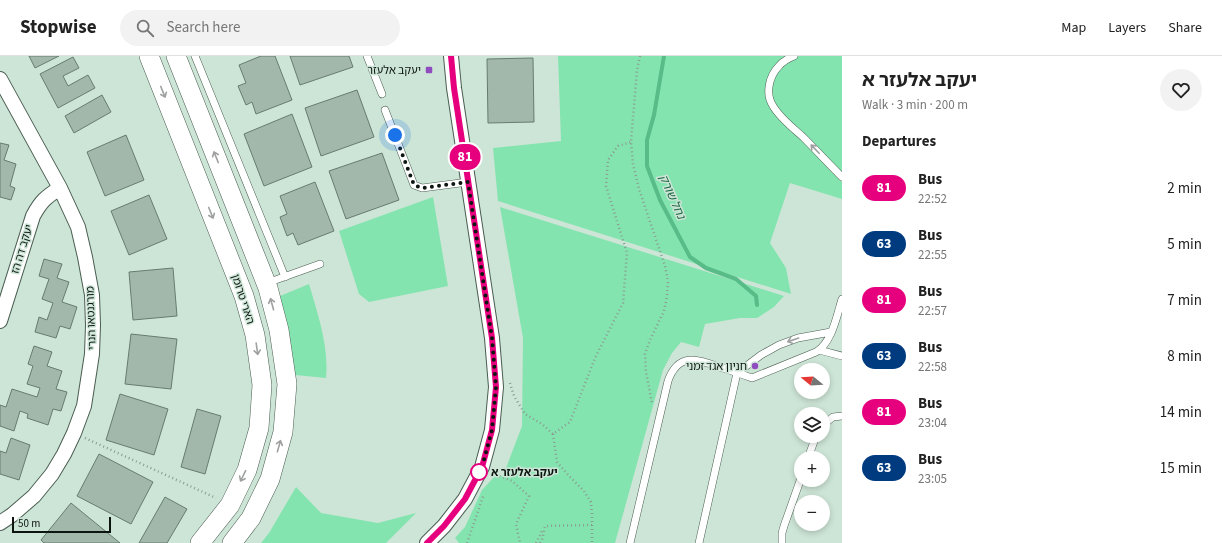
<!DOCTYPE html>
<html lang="en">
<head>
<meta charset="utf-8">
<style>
	:root { --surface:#fff; --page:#f2f2f2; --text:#222; --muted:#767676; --line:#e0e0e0 }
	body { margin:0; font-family:"Source Sans 3","Noto Sans Hebrew",sans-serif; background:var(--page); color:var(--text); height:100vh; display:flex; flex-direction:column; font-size:15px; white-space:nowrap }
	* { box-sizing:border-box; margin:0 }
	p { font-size:13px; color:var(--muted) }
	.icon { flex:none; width:22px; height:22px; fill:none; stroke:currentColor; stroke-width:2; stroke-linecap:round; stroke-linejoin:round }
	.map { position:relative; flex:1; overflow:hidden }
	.drawer { display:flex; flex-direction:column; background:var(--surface); width:380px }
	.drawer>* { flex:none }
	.badge { padding:0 8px; border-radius:13px; font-size:14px; line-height:26px }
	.needle { width:26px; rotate:288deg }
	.fabs { position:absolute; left:794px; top:307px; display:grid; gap:8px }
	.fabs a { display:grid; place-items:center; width:36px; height:36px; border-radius:50%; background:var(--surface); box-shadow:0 2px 6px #0003; font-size:20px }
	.scale { position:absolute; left:12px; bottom:10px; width:99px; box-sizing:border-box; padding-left:4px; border:2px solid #0d1510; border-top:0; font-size:11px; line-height:14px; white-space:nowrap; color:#0d1510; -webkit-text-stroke:3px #cde5d6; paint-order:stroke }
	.you { position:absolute; width:20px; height:20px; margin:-10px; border:3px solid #fff; border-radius:50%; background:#1a73e8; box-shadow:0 0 0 6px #1a73e833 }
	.map>.badge { position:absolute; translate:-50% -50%; box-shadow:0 0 0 2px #fff }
	h2 { padding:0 20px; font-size:15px; line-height:36px }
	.round { display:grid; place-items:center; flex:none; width:42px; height:42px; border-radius:21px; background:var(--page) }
	.summary { display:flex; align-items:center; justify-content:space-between; height:68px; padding:0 20px }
	h1 { font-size:19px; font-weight:700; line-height:30px }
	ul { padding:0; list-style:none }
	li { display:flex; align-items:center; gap:12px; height:56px; padding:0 20px }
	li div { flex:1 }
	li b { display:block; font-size:15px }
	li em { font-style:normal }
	li .badge { min-width:44px; font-weight:700; text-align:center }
	header { display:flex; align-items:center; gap:24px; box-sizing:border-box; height:56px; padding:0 20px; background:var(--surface); border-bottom:1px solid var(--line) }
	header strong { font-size:19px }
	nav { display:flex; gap:22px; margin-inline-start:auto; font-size:14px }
	.search { width:280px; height:36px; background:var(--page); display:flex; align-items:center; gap:10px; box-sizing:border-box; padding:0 14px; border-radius:22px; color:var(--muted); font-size:15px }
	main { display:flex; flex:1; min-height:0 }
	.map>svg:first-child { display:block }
	.green { fill:#84e4af }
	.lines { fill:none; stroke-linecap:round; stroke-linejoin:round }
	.stream { stroke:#57bc87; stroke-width:4 }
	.building { fill:#a1b8aa; stroke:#677c6f }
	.lane-casing { stroke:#495d51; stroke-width:8 }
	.street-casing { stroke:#495d51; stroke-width:16 }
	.secondary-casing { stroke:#495d51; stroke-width:20 }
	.path { stroke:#8a9c91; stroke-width:2.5; stroke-dasharray:1 3; stroke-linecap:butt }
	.lane { stroke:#fff; stroke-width:7 }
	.street { stroke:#fff; stroke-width:14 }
	.secondary { stroke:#fff; stroke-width:19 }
	.oneway { stroke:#9ea19f }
	.line-casing { stroke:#fff; stroke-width:9 }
	.line { stroke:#e6007e; stroke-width:6 }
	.walk { stroke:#0d1510; stroke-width:4; stroke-dasharray:0 7.2 }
	.poi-dot { fill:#904dc1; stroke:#cde5d6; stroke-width:1.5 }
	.stop-dot { fill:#fff; stroke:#e6007e; stroke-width:2 }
	.labels { text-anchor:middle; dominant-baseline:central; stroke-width:3; stroke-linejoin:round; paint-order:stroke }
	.poi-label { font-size:11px; fill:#0d1510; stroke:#cde5d6; text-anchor:end }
	.street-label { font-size:11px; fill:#0d1510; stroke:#cde5d6 }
	.stop-label { font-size:11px; font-weight:bold; fill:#0d1510; stroke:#cde5d6; text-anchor:start }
	.water-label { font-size:12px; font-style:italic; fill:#1e6744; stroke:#cde5d6 }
</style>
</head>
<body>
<header>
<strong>Stopwise</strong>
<div class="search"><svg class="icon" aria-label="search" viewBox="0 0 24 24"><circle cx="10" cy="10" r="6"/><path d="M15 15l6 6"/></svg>Search here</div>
<nav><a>Map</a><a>Layers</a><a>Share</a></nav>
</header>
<main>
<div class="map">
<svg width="842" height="487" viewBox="0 0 842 487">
	<rect width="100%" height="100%" fill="#cde5d6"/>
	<path class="green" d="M558,0H842V143L790,127L770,187L786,212L791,238L498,145L493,92L561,85Z
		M433,141L448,230L369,246L359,238L339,175Z
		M500,151L784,240L774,251L757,262H740L705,268L699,291L681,286L672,297L663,314L615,487H459L455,482L465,471L482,434L494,421L503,420L522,370L523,282Z
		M309,228C318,259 329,290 326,322L295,319L280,240Z
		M296,431L321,457L378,467L416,457L386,487H261L269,477Z"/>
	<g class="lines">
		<path class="stream" d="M664,0L654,59L647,84V110L660,144L690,201L706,212L736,223L756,240L757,249"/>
	</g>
	<path class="building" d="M29,0H59L35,12Z
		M261,0H275L292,44L256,58L252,46L246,49L238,30L246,27L239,9Z
		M290,0H349L353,11L300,29Z
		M73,1L79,12L63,20L68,30L88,19L95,32L58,52L40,18Z
		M533,2L534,66L488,67L487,3Z
		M357,34L374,81L321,100L305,52Z
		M102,39L111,56L74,77L65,60Z
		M292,58L312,111L264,130L244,78Z
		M126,79L144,124L105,140L87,96Z
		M0,87L9,89L4,104L16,108L10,130L15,132L11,144L0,141Z
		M382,97L399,144L346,163L329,115Z
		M315,126L334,175L298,189L293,177L287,180L280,161L287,158L280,140Z
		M149,139L167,183L129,199L111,155Z
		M44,203L62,208L57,222L69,226L62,246L77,251L70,273L60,270L56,282L35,276L39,261L47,264L53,247L42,243L49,223L39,220Z
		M173,212L177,260L133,264L129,216Z
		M131,278L177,283L171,333L125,328Z
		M34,290L52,296L47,310L62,315L56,333L67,336L61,355L53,353L48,369L27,362L28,358L20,355L14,375L0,370V349L6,351L12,333L37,341L40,332L27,328L33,310L28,308Z
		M120,338L168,353L154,399L106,384Z
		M197,353L221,360L205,418L181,411Z
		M11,382L30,389L19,424L0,418V395L6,397Z
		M99,398L153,426L131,468L77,440Z
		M165,441L187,453L167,487H139Z
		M71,447L120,487H44L41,484Z"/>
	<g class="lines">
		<defs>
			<path id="lane" d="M195,0L285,221
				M367,0L382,38
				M794,0C789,2 783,5 779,10C769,20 765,38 773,50C780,62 793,72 803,81C816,94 829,108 842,121
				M385,54L414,129L422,132L468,126
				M267,227L320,208
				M819,294L842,300
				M823,369L833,361L842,360
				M808,402L816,380
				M630,487L668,325C678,297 696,302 719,311C730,314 741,318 752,322L816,296C832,287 837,259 842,243
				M699,487L737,317L761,299L779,289L798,282L831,276
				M782,487V477L784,470L801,422"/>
			<path id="street" d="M0,23L60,132L78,171L85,201L92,239L93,269L92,298L84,350L74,377L64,398L52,418L34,440L12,459L0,467
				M0,265L33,160C41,145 46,141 60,132
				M427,487L444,470L465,443L482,411L492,374L496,331L492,282L454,32L451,0"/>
			<path id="secondary" d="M149,0L244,240L255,279L262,329L259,372L247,414L230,449L200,487
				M176,0L268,232L279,274L287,328L283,376L270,423L251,462L232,487"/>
		</defs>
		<use href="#lane" class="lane-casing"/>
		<use href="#street" class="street-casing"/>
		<use href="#secondary" class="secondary-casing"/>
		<path class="path" d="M640,0L637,14L631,86L633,108L639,133L665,210L668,225L667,240L664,255L650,284L645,298L646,316L652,347
			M510,327L514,340L525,358L542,368L553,378L570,366L595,302L623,247L627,197L606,130L608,104L618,90L631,86
			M553,378L557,406L570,421L584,435L591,446L592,459V487
			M85,382L216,442
			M492,417L512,425L529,440L516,468L520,487
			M467,487L484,438
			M536,487L542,475
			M540,487L542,484L545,470L592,469"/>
		<use href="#lane" class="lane"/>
		<use href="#street" class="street"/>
		<use href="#secondary" class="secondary"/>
	</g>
	<defs><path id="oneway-shaft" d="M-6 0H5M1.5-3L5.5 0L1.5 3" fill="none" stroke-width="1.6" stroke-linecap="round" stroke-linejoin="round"/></defs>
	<g class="oneway">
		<use href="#oneway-shaft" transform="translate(163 36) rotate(68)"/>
		<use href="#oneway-shaft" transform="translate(815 93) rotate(-134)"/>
		<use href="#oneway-shaft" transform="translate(216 101) rotate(-112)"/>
		<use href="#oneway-shaft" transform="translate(211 157) rotate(68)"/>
		<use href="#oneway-shaft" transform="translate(272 248) rotate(-105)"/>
		<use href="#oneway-shaft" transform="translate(793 284) rotate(161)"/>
		<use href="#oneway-shaft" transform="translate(257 293) rotate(82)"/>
		<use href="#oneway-shaft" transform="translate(279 390) rotate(-74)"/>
		<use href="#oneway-shaft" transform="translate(243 420) rotate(116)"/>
	</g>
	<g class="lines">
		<defs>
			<path id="line" d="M427,487L444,470L465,443L482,411L492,374L496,331L492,282L454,32L451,0"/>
		</defs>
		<use href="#line" class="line-casing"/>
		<use href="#line" class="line"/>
		<path class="walk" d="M395,79L414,129L422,132L468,126L492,282L496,331L492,374L482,411L479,416"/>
	</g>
	<g class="poi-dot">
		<rect x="425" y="10" width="8" height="8" rx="2"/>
		<circle cx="755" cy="310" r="4"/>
	</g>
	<circle class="stop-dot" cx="479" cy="416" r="8"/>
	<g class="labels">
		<g class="poi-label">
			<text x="421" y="14">יעקב אלעזר</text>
			<text x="747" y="310">חניון אגד זמני</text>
		</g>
		<g class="street-label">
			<text transform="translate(22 193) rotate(-73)">יעקב דה הז</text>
			<text transform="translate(243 243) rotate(72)">הארי טרומן</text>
			<text transform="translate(91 262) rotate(-92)">מורגנטאו הנרי</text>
		</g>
		<g class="stop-label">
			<text x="491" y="416">יעקב אלעזר א</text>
		</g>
		<g class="water-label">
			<text transform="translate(672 141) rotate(66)">נחל שורק</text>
		</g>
	</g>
</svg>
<div class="fabs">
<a><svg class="needle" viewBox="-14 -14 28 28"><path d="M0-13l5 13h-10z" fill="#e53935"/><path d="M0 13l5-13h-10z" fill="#767676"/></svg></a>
<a><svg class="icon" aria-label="layers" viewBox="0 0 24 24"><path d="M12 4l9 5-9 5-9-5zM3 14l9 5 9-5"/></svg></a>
<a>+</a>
<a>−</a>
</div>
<div class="scale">50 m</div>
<div class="you" style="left:395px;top:79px"></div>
<b class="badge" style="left:465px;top:101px;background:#e6007e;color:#fff">81</b>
</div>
<section class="drawer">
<div class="summary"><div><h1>יעקב אלעזר א</h1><p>Walk · 3 min · 200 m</p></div><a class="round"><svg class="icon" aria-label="heart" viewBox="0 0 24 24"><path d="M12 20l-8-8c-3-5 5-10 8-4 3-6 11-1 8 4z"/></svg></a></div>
<h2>Departures</h2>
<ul>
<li><span class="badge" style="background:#e6007e;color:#fff">81</span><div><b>Bus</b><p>22:52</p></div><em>2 min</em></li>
<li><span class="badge" style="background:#003b80;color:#fff">63</span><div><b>Bus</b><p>22:55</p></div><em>5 min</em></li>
<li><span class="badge" style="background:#e6007e;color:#fff">81</span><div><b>Bus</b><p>22:57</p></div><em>7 min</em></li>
<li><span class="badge" style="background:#003b80;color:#fff">63</span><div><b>Bus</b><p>22:58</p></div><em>8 min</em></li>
<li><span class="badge" style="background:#e6007e;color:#fff">81</span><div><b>Bus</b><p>23:04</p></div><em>14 min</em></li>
<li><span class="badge" style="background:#003b80;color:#fff">63</span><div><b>Bus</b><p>23:05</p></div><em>15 min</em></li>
</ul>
</section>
</main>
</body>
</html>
